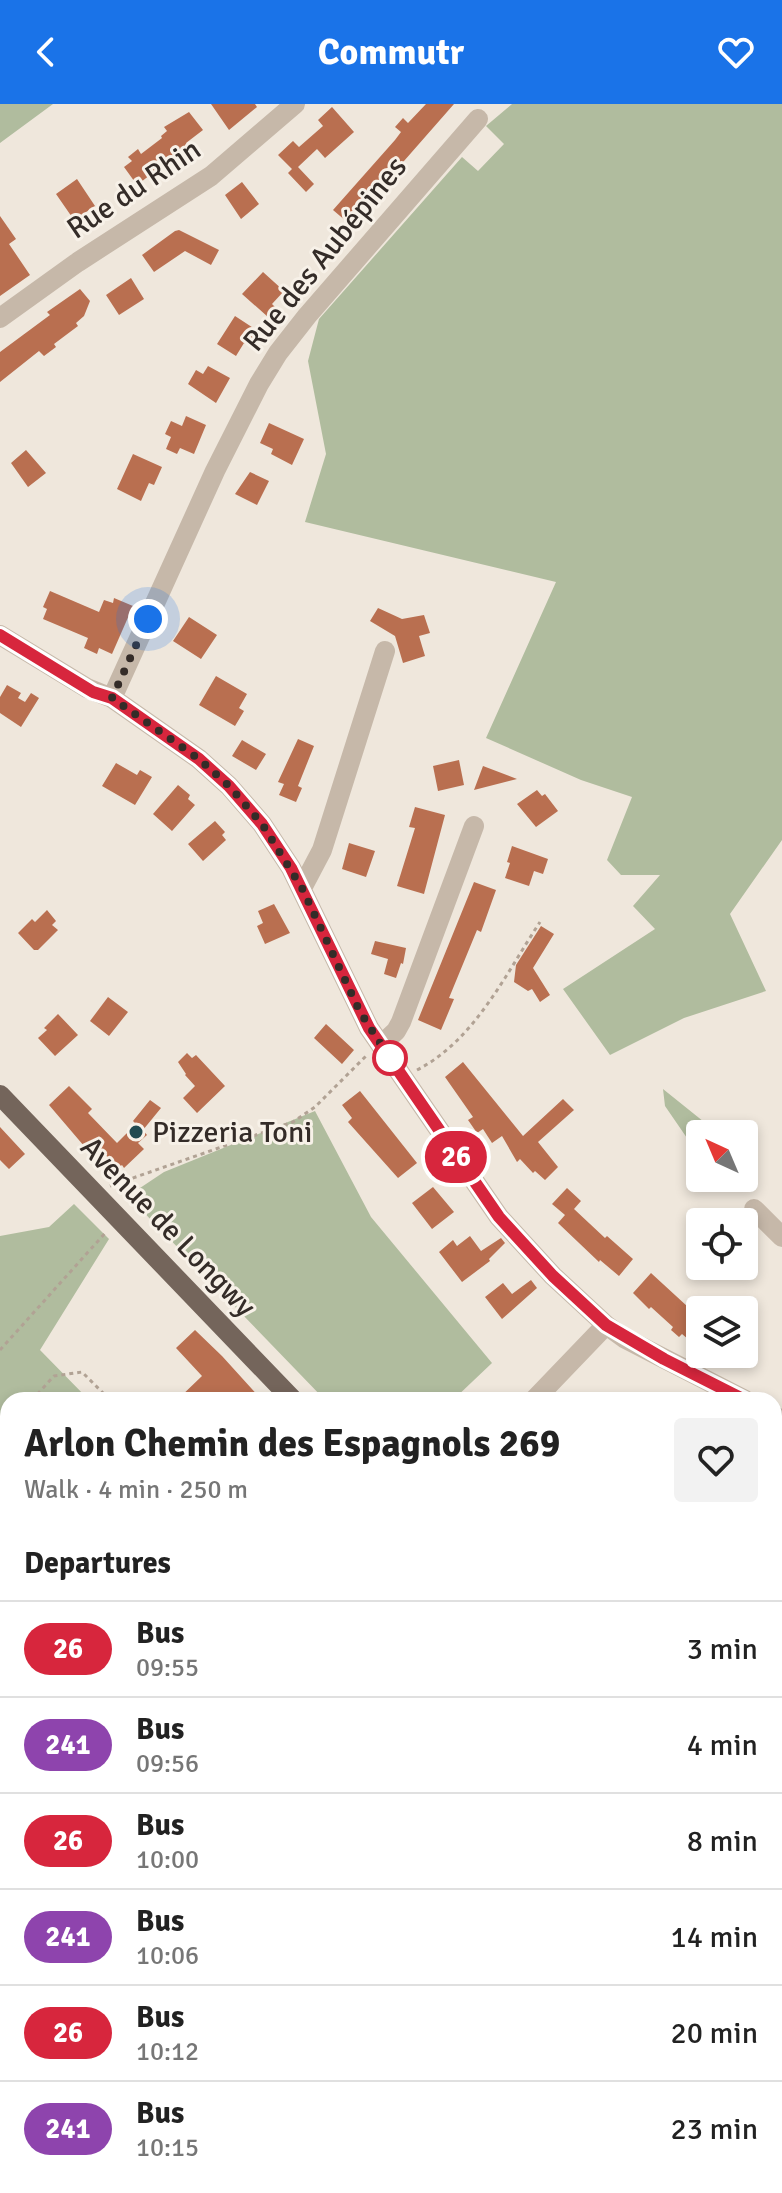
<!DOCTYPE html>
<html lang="en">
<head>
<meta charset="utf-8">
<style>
	:root { --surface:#fff; --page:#f2f2f2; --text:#222; --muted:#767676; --line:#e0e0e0; --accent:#1a73e8 }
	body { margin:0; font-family:Signika,sans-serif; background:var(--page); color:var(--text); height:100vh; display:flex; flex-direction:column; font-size:30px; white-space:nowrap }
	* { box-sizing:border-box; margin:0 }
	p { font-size:26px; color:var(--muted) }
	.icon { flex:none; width:44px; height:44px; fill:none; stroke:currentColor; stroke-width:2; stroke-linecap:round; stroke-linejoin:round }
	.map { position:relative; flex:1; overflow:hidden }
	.panel { position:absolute; left:0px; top:1288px; width:782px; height:802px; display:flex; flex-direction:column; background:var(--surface); border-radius:24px 24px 0 0; box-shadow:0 4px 12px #0003 }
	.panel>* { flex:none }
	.badge { padding:0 16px; border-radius:26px; font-size:28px; line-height:52px }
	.needle { width:52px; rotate:316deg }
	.controls { position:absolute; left:686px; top:1016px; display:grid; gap:16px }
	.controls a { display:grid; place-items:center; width:72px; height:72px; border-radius:8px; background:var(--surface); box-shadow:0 4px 12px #0003; font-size:40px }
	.you { position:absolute; width:40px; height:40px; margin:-20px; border:6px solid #fff; border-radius:50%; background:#1a73e8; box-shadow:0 0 0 12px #1a73e833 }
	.map>.badge { position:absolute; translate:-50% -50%; box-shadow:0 0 0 4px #fff }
	h2 { padding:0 24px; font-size:30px; line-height:72px }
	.round { display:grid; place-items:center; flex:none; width:84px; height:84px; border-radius:8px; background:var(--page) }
	.summary { display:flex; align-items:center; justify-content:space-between; height:136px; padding:0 24px }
	h1 { font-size:38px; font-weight:700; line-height:60px }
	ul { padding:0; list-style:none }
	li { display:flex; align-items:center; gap:24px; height:96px; padding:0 24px; border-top:2px solid var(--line) }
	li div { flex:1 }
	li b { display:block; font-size:30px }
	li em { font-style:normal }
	li .badge { min-width:88px; font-weight:700; text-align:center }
	header { display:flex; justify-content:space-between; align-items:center; height:104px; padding:0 24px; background:var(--accent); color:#fff; font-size:36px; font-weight:700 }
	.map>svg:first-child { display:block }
	.green { fill:#b0bc9e }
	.building { fill:#b96f50 }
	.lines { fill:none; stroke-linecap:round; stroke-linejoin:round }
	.path { stroke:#b1a294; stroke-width:3; stroke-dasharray:4 4; stroke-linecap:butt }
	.minor { stroke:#c6b8a9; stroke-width:20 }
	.major { stroke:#74655b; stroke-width:20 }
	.line-casing { stroke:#fff; stroke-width:18 }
	.line { stroke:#d7263d; stroke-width:12 }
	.walk { stroke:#342c28; stroke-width:8; stroke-dasharray:0 14.4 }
	.stop-dot { fill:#fff; stroke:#d7263d; stroke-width:4 }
	.poi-dot { fill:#224b51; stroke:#f7f1e8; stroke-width:3 }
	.labels { text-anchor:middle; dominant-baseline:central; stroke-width:6; stroke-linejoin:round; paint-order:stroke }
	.street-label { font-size:30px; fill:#342c28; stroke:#f7f1e8 }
	.poi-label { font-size:30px; fill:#342c28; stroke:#f7f1e8; text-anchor:start }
</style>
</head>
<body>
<header><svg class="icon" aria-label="back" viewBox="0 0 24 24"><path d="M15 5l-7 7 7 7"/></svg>Commutr<svg class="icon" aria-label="heart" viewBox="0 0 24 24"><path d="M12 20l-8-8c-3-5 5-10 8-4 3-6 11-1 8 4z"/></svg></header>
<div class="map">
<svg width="782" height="2089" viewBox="0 0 782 2089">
	<rect width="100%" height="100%" fill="#efe7dc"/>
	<path class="green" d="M0,0H53L0,39Z
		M512,0H782V736L730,810L766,887L684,914L610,951L563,885L655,825L633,802L660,771H621L607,756L632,693L581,676L486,634L556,478L305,418L326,350L308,257L319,215L462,53L478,67L504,40L486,22Z
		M663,985L719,1030H700V1053L665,1002Z
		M315,1007L371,1113L492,1259L453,1296H325L128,1092L164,1068Z
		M74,1100L109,1135L40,1246L89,1296L8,1297V1667H0V1132L49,1123Z
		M0,1673H8V1760L0,1759Z"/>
	<path class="building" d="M211,0H255L257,3L229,26Z
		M426,0H454L361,106L365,110L353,123L333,106L395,36L401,28L395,23L403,14L408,19Z
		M332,3L354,28L325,54L317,45L298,63L314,80L306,88L288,69L292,65L278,51L293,37L299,43L323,22L318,16Z
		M189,8L203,26L186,39L188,42L137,81L124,63L132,57L128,53L138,45L141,50L162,34L161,32L167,27L164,23Z
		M77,75L95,102L74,116L56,90Z
		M242,78L259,100L241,115L225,91Z
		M0,112L16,135L9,140L30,171L0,192Z
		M175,127L179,126L219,146L211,161L185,147L154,168L142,151Z
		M263,168L284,187L272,200L276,204L268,213L242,190Z
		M131,174L144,195L119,211L106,191Z
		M80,185L90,197L84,212L76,219L78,222L54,240L56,243L44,252L39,247L0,278V248L50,211L47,208Z
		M235,212L258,227L249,242L244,239L236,252L217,240Z
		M208,262L230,274L216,299L188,280L196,266L203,270Z
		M186,312L206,321L194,350L180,344L177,350L166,345L171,333L165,330L171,317L182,322Z
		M269,319L304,335L292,361L271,350L273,345L260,339Z
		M26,346L46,369L28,383L11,359Z
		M133,350L162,363L154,381L149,379L141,397L117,385Z
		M250,368L269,377L257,401L235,390Z
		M50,487L99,508L104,496L113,499L114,494L133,502L112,550L99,544L97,550L84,544L88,534L43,515L47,505L43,503Z
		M378,504L402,515L424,511L430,529L419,532L425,552L403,559L395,532L370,517Z
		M189,513L217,531L201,555L173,537Z
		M216,572L247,590L239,604L244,607L235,622L199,601Z
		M7,581L21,589L18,594L25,598L31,589L39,594L21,623L0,609V593Z
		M298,635L314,642L298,682L302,684L296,698L279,691L284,680L278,678Z
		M242,636L266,650L256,666L232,652Z
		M459,656L464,681L438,687L433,662Z
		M116,659L137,671L140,666L152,673L135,701L102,682Z
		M483,662L517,675L474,686Z
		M178,681L190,691L188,695L195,701L172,727L153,710Z
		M537,686L542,692L545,690L558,707L536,723L517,700Z
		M415,703L445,711L424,790L397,782L415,724L409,723Z
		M215,717L225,728L222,731L226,736L203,757L188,740Z
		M349,739L375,747L366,773L342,765Z
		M512,742L548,755L543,770L534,767L529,782L505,774L510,759L507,758Z
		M474,778L496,786L481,828L477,826L449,894L454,895L441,926L418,916Z
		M274,800L290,829L265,840L257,822L263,819L258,807Z
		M47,806L56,817L52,821L58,826L38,846H34L18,829L32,815L35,818Z
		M541,822L554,830L533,864L550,891L540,898L532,885L528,887L514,878L516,861Z
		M375,837L406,844L403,860L401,859L396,874L384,870L388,855L371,850Z
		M108,893L128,908L109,932L90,917Z
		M58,910L78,931L55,952L38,934L47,926L44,924Z
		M326,920L354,946L342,960L314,934Z
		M187,949L192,954L196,951L225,982L197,1009L183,994L195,982L185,971L186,970L178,958Z
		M463,958L523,1032L563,995L574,1006L538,1038L558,1063L545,1076L535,1067L533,1069L520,1055L517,1058L502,1032L492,1039L483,1025L477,1029L468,1016L473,1013L445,973Z
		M69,982L92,1005L88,1009L117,1039L136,1020L133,1017L150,996L161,1004L143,1026L147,1031L138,1039L144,1045L124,1064L122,1061L118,1064L97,1042L90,1049L49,1001Z
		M360,987L417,1059L398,1074L348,1018L352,1014L342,1001Z
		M0,1023L25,1050L9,1065L0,1056Z
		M433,1083L454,1108L432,1125L412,1099Z
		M567,1084L581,1097L574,1105L605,1134L607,1132L633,1155L619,1172L600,1156L599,1158L558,1119L565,1111L552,1100Z
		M470,1132L481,1147L501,1134L505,1139L489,1155L490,1157L462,1178L439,1148L453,1136L457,1142Z
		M651,1169L700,1214V1235L695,1241L682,1230L679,1233L671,1226L673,1223L651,1203L649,1205L633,1189Z
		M531,1176L537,1184L502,1215L485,1193L503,1179L512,1190Z
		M195,1226L222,1252L262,1296H177L202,1272L176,1244Z"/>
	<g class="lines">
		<path class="path" d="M417,966C475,936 505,871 540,818
			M110,1082L293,1018L315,1003L368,950
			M0,1246L107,1127
			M32,1296L54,1272L82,1268L110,1296
			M0,1332L8,1323
			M0,1377H8
			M0,1540L8,1543
			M0,1609L8,1614"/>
		<path class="minor" d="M0,214L78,158L211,72L295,0
			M0,531L87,584L112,594L199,655L229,682L262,720L291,764L369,924L499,1113L553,1172L606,1221L624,1234L745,1296
			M112,594L215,367L259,280L278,249L307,212L478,15
			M302,784L322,746L385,547
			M381,941L396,927L401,918L474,722
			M754,1105L782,1133
			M534,1296L606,1221
			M774,1312L782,1316
			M774,1903L782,1900
			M224,2089L227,2082
			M515,2089L519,2082"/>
		<path class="major" d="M0,991L293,1296
			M774,1793L782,1802
			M0,1858L8,1861
			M659,2082L679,2089"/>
	</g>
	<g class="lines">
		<defs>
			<path id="line" d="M0,531L93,588L112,594L199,655L229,682L262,720L291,764L369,924L499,1113L553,1172L606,1221L664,1255L745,1296"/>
		</defs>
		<use href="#line" class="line-casing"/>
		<use href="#line" class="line"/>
		<path class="walk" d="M148,515L112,594L199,655L229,682L262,720L302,784L360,908L393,959L390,954"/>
	</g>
	<circle class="stop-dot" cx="390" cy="954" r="16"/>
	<circle class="poi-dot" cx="136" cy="1028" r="8"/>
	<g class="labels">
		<g class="street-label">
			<text transform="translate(134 85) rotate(-34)">Rue du Rhin</text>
			<text transform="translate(325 150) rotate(-51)">Rue des Aubépines</text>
			<text transform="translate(168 1123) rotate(46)">Avenue de Longwy</text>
		</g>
		<g class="poi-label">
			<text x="152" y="1028">Pizzeria Toni</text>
		</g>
	</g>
</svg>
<div class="controls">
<a><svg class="needle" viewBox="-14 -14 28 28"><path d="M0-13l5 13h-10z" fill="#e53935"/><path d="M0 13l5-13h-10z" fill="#767676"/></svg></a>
<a><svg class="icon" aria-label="locate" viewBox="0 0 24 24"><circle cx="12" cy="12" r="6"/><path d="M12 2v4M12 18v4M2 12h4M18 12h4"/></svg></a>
<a><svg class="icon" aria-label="layers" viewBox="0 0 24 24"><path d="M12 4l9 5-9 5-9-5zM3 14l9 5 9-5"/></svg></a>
</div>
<div class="you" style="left:148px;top:515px"></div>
<b class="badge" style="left:456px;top:1053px;background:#d7263d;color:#fff">26</b>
<section class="panel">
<div class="summary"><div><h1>Arlon Chemin des Espagnols 269</h1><p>Walk · 4 min · 250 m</p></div><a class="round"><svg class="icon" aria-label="heart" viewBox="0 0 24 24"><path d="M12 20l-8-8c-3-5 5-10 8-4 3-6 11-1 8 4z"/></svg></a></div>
<h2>Departures</h2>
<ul>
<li><span class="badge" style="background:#d7263d;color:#fff">26</span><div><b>Bus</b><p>09:55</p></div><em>3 min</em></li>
<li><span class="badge" style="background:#8e44ad;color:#fff">241</span><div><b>Bus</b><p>09:56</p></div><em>4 min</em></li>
<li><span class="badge" style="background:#d7263d;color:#fff">26</span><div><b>Bus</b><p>10:00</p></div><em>8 min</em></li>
<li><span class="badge" style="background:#8e44ad;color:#fff">241</span><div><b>Bus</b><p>10:06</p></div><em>14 min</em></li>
<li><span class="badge" style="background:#d7263d;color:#fff">26</span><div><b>Bus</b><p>10:12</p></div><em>20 min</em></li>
<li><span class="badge" style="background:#8e44ad;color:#fff">241</span><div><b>Bus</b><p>10:15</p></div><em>23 min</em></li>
</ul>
</section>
</div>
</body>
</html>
